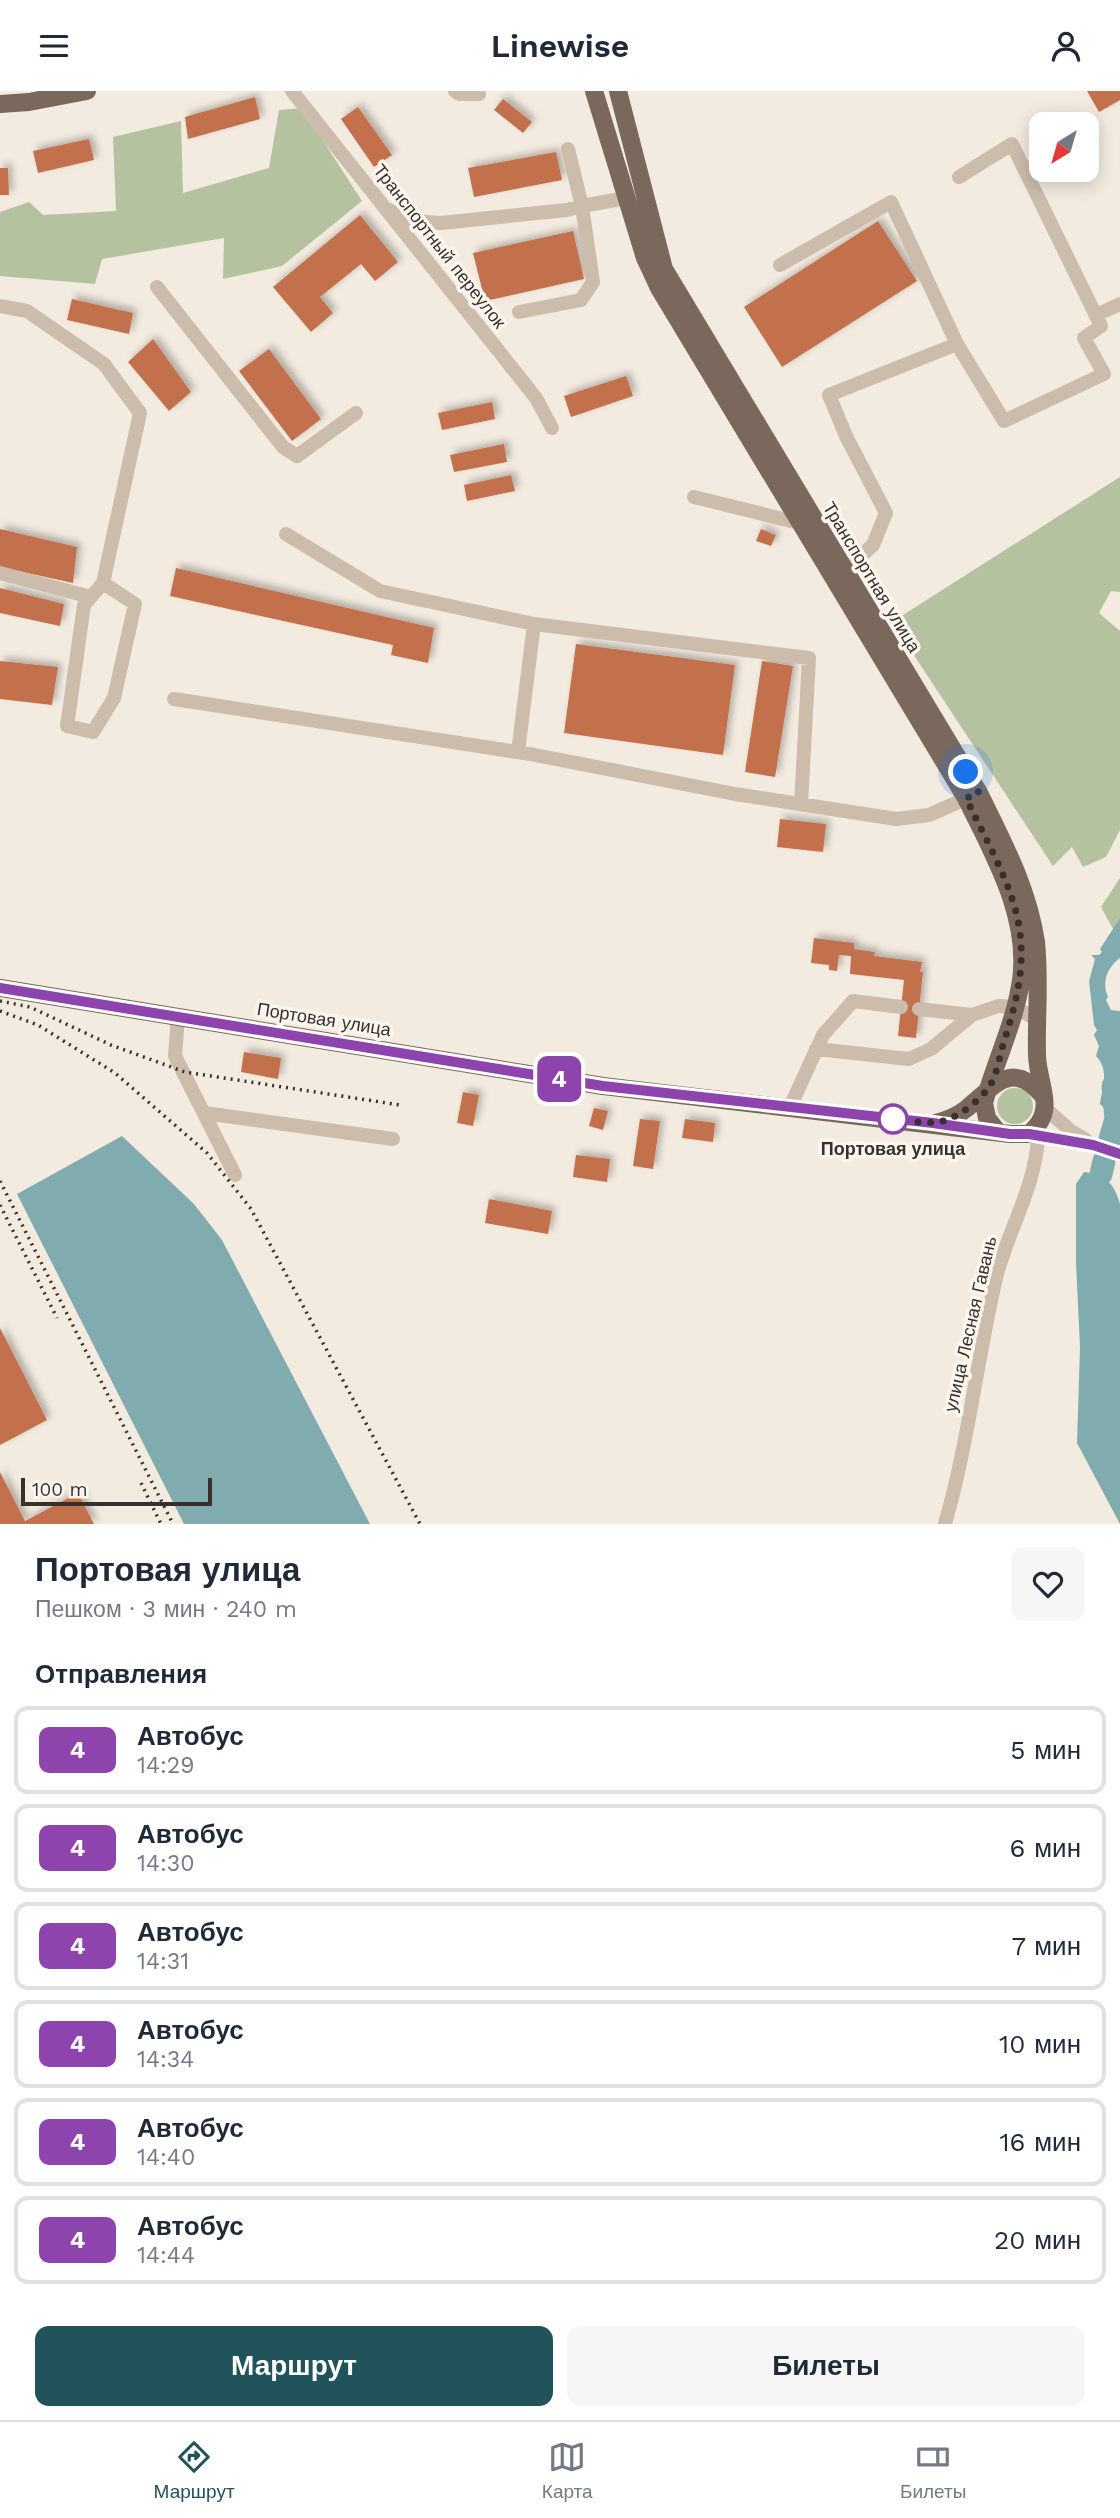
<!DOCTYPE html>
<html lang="ru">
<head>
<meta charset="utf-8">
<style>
	:root { --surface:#fff; --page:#f6f6f7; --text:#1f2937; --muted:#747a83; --line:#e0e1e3; --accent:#21535a }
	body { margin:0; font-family:"Work Sans",sans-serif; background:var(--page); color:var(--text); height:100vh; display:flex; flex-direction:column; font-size:26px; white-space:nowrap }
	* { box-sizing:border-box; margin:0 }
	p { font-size:23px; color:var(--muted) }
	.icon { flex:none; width:38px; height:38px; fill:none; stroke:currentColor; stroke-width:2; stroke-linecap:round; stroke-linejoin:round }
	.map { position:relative; height:1433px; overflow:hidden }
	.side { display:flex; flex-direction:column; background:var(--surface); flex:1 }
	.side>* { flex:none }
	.badge { padding:0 14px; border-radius:10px; font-size:24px; line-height:46px }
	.needle { width:46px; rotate:217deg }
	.fabs { position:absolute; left:1029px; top:21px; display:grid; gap:14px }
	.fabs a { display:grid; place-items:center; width:70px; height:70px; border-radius:14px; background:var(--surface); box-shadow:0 4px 18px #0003; font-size:35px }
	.scale { position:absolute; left:21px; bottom:18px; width:191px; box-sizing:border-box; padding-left:7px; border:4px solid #39302b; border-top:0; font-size:19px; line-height:24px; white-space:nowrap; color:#39302b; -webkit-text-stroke:5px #faf5ed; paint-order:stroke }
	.you { position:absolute; width:35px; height:35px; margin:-18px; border:5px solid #fff; border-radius:50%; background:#1a73e8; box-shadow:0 0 0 10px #1a73e833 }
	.map>.badge { position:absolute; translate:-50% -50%; box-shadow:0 0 0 4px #fff }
	h2 { padding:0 35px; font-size:26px; line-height:63px }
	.round { display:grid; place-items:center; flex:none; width:74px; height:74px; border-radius:14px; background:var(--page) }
	.summary { display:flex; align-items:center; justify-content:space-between; height:119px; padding:0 35px }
	h1 { font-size:33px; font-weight:600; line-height:52px }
	.action { display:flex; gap:14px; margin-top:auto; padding:14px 35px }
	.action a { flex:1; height:80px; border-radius:14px; background:var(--accent); color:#fff; font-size:28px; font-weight:600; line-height:80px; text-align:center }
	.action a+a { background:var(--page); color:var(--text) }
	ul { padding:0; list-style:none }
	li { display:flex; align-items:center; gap:21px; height:88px; margin:0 14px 10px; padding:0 21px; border:4px solid var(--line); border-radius:14px }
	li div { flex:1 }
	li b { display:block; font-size:26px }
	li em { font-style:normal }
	li .badge { min-width:77px; font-weight:700; text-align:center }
	header { display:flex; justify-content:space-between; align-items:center; height:91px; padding:0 35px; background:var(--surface); font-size:32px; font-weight:600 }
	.tab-bar { display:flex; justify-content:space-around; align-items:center; height:98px; border-top:2px solid var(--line); background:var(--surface); font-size:19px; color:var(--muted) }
	.tab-bar a { display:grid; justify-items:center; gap:4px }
	.tab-bar .selected { color:var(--accent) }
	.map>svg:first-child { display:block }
	.green { fill:#b5c2a0 }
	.water { fill:#80abaf }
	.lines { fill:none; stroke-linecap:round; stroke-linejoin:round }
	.river { stroke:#80abaf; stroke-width:23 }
	.building { fill:#c3714e; filter:url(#shadow) }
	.minor { stroke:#cbbcac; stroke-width:14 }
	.major { stroke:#7b685c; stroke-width:18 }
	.rail { stroke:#39302b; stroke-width:3.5; stroke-dasharray:2 5; stroke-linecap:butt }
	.line-casing { stroke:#fff; stroke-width:16 }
	.line { stroke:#8e44ad; stroke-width:10 }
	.walk { stroke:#39302b; stroke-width:7; stroke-dasharray:0 12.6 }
	.stop-dot { fill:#fff; stroke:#8e44ad; stroke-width:3.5 }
	.labels { text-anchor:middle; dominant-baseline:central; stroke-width:7; stroke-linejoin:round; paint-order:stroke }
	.street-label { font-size:18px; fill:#39302b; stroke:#faf5ed }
	.stop-label { font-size:18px; font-weight:bold; fill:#39302b; stroke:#faf5ed }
</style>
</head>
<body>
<header><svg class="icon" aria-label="menu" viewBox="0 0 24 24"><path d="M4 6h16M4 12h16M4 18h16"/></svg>Linewise<svg class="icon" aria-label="person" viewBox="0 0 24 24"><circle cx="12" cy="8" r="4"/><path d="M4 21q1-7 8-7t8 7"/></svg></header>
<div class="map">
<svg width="1120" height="1433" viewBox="0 0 1120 1433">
	<defs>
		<filter id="shadow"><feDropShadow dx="4" dy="-4" stdDeviation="3.5" flood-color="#0004"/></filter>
	</defs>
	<rect width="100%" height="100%" fill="#f3ebe0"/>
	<path class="green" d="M302,17L362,110L282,175L223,188L224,147L102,168L95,193L0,185V121L29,111L43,124L116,120L113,46L181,30L183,102L269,77L279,19Z
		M1120,386V501L1111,500L1099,522L1120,540V739L1106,766L1083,776L1072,756L1053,775L892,531Z
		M1120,787V827L1113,838L1101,816Z
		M997 1015a18 18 0 1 1 36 0a18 18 0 1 1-36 0Z"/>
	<path class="water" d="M1120,827V867C1108,876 1101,890 1108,906L1106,909L1111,919L1120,920V1025L1112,1024L1100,1013C1102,996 1110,980 1096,965L1099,955L1094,944L1097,939L1094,934L1089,890L1095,868L1091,864H1099L1102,861L1100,858Z
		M122,1045L194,1113L222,1149L370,1433H184L17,1103Z
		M1084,1081C1106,1084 1114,1092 1120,1113V1433L1077,1352L1080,1256L1076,1172V1093Z"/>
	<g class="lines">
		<path class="river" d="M1110,1048L1116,1028L1113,995
			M1101,1083L1104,1070"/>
	</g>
	<path class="building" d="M1087,0H1120V9L1099,21Z
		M255,6L260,28L188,48L185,26Z
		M503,8L532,31L523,42L494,19Z
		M358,16L392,64L374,76L341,28Z
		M89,48L94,69L38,82L33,60Z
		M556,61L562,89L474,106L468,77Z
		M0,77H8L9,104H0Z
		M360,124L398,171L375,190L361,173L320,206L333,222L311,241L273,196Z
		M878,130L917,190L782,276L744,216Z
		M573,140L584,188L485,210L473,162Z
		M72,208L133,222L129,243L67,229Z
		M153,248L191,301L169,320L128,271Z
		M269,258L321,328L292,350L239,280Z
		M626,285L633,305L571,326L564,305Z
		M492,311L495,328L442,339L438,322Z
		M504,353L507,371L454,381L450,364Z
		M511,384L515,400L467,410L464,394Z
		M0,438L77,456L73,492L0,476Z
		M761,438L776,444L771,455L756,450Z
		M176,477L434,537L428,572L391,564L393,554L170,505Z
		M0,497L64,513L60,535L0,522Z
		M576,553L735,574L723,664L564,642Z
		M0,570L58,576L52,614L0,608Z
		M762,570L793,575L775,686L745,681Z
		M780,728L826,733L823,761L777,756Z
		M814,847L854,852V858L875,861L874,865L922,871L920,881H923L916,947L898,945L904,889L850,883L851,865L839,864L837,880L829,879V874L811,872Z
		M244,961L281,967L278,988L241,981Z
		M463,1001L479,1004L473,1035L457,1032Z
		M594,1017L608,1020L603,1039L589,1035Z
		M640,1028L660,1030L653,1078L633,1075Z
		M685,1028L715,1032L713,1051L682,1047Z
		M576,1064L610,1068L607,1091L573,1086Z
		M489,1108L552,1120L548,1143L485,1132Z
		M0,1237L47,1329L0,1354Z
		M0,1381L25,1430L78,1402L94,1433H0Z"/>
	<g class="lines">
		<path class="minor" d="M292,0L536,307L552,337
			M455,0L459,3H479
			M389,119L411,130L441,132L567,119L582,115L568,58
			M780,174L891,111L957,253
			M157,196L283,356L297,365L356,322
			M0,215L27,220L104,273L140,322L103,492L84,514L67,635L93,641L114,607L135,513L103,492
			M519,221L581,209L593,191L582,115L626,107
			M1096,224L1120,213
			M694,406L799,432L804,430
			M286,443L380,500L534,533L518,661
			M844,480L873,454L886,422L846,345L829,304L957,253L1004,330L1104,283L1084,247L1101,235L1012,53L959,86
			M0,482L91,506
			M534,533L809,567L801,713
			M174,608L530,663L735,703L896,728L929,724L974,704
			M919,918L972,924L998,915L1015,916L1037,929
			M178,926L175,965L235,1084
			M816,958L909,968L931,958L972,924
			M790,1016L823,944L853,910L901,916
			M1046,1018L1071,1040L1086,1049
			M204,1022L393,1048
			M1030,1043L1093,1054L1120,1063
			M945,1433C968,1353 977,1269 996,1187C1008,1139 1036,1095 1038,1045"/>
		<path class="major" d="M594,0L645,167L659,197L966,707C993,763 1030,825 1021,889C1015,932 995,971 984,1012L987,1027L998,1041
			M0,13L29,11L87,0
			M0,897L603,995L1010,1043H1029C1058,1019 1038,996 1037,964C1036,927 1040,889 1036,851C1028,797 1003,751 979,702L664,178L618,0
			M936,1032C947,1029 957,1025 966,1018C994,996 1011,967 1043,1005"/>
		<path class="rail" d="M0,910L30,916L111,954L185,981L400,1014
			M0,920L38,934L115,982L207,1062L251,1118L420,1433
			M0,1090L173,1433
			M0,1114L57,1227
			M141,1392L161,1433"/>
	</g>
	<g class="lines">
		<defs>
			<path id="line" d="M0,897L603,995L933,1032L1010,1043H1029L1093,1054L1120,1063"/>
		</defs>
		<use href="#line" class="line-casing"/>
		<use href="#line" class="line"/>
		<path class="walk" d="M893,1028C910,1029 929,1035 946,1029C961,1024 979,1010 988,997C996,987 999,969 1002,957C1016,913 1028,872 1017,825C1007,784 984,745 966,707L979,702L966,681"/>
	</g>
	<circle class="stop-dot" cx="893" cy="1028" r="14"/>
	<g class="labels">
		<g class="street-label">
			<text transform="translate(440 155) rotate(52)">Транспортный переулок</text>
			<text transform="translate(872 486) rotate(59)">Транспортная улица</text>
			<text transform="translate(324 928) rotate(9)">Портовая улица</text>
			<text transform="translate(970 1233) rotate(-77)">улица Лесная Гавань</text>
		</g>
		<g class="stop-label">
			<text x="893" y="1057">Портовая улица</text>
		</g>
	</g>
</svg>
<div class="fabs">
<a><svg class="needle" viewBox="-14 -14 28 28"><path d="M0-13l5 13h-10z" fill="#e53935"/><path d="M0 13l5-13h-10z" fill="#747a83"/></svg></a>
</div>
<div class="scale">100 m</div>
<div class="you" style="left:966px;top:681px"></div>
<b class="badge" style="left:559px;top:988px;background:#8e44ad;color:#fff">4</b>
</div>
<section class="side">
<div class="summary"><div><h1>Портовая улица</h1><p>Пешком · 3 мин · 240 m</p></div><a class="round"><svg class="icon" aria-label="heart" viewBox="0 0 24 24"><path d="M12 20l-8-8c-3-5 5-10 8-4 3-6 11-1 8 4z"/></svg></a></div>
<h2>Отправления</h2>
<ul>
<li><span class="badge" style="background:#8e44ad;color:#fff">4</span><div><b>Автобус</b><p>14:29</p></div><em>5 мин</em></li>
<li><span class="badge" style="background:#8e44ad;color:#fff">4</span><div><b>Автобус</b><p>14:30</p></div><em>6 мин</em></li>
<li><span class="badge" style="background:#8e44ad;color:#fff">4</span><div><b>Автобус</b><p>14:31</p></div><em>7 мин</em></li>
<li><span class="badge" style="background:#8e44ad;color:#fff">4</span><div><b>Автобус</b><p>14:34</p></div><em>10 мин</em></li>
<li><span class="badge" style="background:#8e44ad;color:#fff">4</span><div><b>Автобус</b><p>14:40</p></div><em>16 мин</em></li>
<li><span class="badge" style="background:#8e44ad;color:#fff">4</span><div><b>Автобус</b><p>14:44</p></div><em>20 мин</em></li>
</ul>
<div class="action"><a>Маршрут</a><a>Билеты</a></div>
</section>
<nav class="tab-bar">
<a class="selected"><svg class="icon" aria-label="directions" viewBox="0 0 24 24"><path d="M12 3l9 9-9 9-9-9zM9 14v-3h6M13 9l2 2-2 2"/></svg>Маршрут</a>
<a><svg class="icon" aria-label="map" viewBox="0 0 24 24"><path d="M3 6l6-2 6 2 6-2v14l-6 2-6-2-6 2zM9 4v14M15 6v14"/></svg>Карта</a>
<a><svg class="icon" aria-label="tickets" viewBox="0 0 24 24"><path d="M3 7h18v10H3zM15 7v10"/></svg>Билеты</a>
</nav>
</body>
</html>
